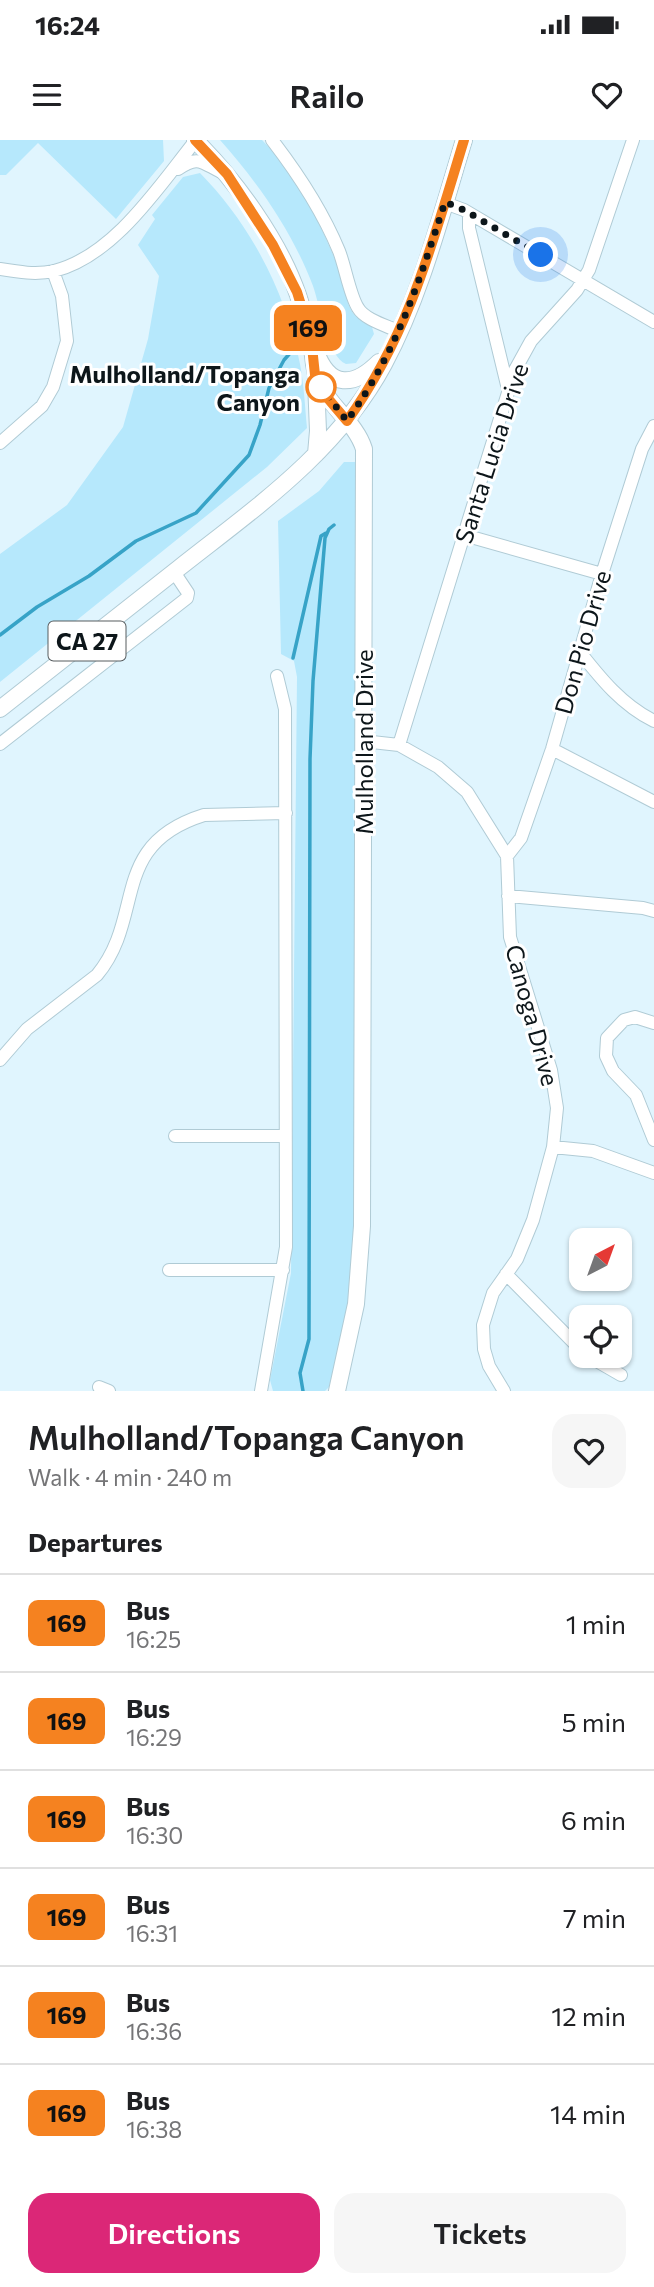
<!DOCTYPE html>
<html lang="en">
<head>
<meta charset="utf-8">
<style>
	:root { --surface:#fff; --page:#f6f6f6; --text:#202124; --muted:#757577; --line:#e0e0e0; --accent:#db2777 }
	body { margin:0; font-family:Commissioner,sans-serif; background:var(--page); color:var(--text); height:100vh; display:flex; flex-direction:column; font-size:26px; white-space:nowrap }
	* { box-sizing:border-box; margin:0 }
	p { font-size:23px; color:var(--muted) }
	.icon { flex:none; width:38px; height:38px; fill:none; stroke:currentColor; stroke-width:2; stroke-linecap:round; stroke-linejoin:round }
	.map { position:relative; height:1251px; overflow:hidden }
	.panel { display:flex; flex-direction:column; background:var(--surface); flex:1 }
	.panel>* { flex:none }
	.badge { padding:0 14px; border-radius:10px; font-size:24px; line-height:46px }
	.needle { width:46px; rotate:41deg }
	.controls { position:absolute; left:569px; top:1088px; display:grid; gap:14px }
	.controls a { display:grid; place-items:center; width:63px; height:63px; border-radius:14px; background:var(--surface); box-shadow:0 2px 5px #0004; font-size:35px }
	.you { position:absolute; width:35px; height:35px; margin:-18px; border:5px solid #fff; border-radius:50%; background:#1a73e8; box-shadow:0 0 0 10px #1a73e833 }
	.map>.badge { position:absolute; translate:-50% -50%; box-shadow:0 0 0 4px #fff }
	h2 { padding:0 28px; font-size:26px; line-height:63px }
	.round { display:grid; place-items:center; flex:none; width:74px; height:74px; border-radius:21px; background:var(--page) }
	.summary { display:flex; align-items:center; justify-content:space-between; height:119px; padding:0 28px }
	h1 { font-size:33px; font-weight:600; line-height:52px }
	.primary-button { display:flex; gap:14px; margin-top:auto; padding:14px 28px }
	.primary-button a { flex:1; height:80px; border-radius:21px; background:var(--accent); color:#fff; font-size:28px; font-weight:600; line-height:80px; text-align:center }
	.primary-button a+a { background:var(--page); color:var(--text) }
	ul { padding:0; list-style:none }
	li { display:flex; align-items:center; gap:21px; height:98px; padding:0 28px; border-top:2px solid var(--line) }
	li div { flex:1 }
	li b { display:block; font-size:26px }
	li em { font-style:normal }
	li .badge { min-width:77px; font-weight:700; text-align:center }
	.status { display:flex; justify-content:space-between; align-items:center; height:49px; padding:0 35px; background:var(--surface); direction:ltr }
	.status svg { height:19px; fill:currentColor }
	header { display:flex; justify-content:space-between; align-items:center; height:91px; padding:0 28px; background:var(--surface); font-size:32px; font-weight:600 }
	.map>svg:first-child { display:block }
	.green { fill:#b6e8fc }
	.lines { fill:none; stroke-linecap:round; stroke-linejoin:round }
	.stream { stroke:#37a3c7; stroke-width:3.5 }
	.minor-casing { stroke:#b0cbd5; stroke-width:14 }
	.major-casing { stroke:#b0cbd5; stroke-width:18 }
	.minor { stroke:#fff; stroke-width:12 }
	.major { stroke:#fff; stroke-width:16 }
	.line-casing { stroke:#fff; stroke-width:16 }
	.line { stroke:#f58220; stroke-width:10 }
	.walk { stroke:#0d161a; stroke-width:7; stroke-dasharray:0 12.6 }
	.stop-dot { fill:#fff; stroke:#f58220; stroke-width:3.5 }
	.labels { text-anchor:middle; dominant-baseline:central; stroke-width:6; stroke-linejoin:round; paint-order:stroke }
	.shield { fill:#fff; stroke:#565c5f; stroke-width:2 }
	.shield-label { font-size:23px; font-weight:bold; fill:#0d161a }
	.stop-label { font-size:24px; font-weight:bold; fill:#0d161a; stroke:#fff; text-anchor:end }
	.street-label { font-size:24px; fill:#0d161a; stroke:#fff }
</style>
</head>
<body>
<div class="status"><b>16:24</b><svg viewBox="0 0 49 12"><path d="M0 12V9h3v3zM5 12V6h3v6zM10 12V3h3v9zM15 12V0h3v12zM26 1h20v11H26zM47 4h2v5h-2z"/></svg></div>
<header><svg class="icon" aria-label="menu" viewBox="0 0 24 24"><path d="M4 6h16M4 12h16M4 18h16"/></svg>Railo<svg class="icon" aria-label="heart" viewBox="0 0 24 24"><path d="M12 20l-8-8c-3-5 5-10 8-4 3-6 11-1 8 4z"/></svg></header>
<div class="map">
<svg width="654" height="1251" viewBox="0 0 654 1251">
	<rect width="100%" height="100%" fill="#e0f5fe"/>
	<path class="green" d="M0,0H163L164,21L116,79L38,3L6,35H0Z
		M220,0H262C298,36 320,82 339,129C344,142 345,159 351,170C356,179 364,182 372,187L374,194L356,223L346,224C328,217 320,166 313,146C292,91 259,44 220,0Z
		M200,33C251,85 286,153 300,224C304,245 305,267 307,288L267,327L0,542V414L67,365L123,287L148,199L159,136L138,105L155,79L152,75L183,37Z
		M344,322H356L355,1080L351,1141L346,1177L329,1247L325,1251H273L270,1240L291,1133L297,537L294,521L281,514L278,381L319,351Z"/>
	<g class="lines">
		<path class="stream" d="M0,495L37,467L89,436L136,401L196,373L249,315L260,285L269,248L284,220L291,212
			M293,518L321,396L326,393
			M303,1251L300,1233L309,1199L310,619L313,541L325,398L329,389L334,385"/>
		<defs>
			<path id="minor" d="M272,0C299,35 322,70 339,111C345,126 350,156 358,168C365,180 388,186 400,192
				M178,29C198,15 201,22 221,32
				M445,63L464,70L654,182
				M469,73V88L508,249
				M0,129C18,132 36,135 54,131C114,116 159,46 196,0
				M0,303L42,266L53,247L67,201L62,156L53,131
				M464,395L602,434
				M579,511C601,539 622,565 654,581
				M363,601L399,605L438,627L467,652L507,716L510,797L551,930L557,968L553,1007L533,1080L517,1119L493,1153L483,1185L484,1209L489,1226L504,1251
				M0,604L187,458L188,453L174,432
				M399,605L515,230L531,201L577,150L589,130L633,0
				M552,609L654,662
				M507,716L521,698L552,609L602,434L642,309L654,286
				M508,756L643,768L654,771
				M654,883L635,877L624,880L607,898L606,916L613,931L636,955L654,1000
				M0,920L27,889L97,835C146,776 108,705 204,675L286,673
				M175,996H285
				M553,1007L593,1011L654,1033
				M169,1130H283
				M506,1134L581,1210
				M588,1216L621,1235
				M99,1247L109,1251
				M261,1251L286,1107L285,569L277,536"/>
			<path id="major" d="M195,0C236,41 279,100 298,155C302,168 307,182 310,196C314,212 312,228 319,243C330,267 356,283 364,309L362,1086L356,1164L337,1251
				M316,212C330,249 354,247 379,222
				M316,241L318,291L316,314
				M0,569C60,522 119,475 179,428C255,368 337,312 384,224C421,155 441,75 464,0"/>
		</defs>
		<use href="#minor" class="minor-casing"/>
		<use href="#major" class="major-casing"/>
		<use href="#minor" class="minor"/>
		<use href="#major" class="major"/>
	</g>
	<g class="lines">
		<defs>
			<path id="line" d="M195,0L227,34L273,105L297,152L311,197L315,235L325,255L347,281C410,193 433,101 464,0"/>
		</defs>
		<use href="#line" class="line-casing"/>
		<use href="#line" class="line"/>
		<path class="walk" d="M321,247L347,281C398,209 418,145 445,62L464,70L541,115"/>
	</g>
	<circle class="stop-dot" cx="321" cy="247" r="14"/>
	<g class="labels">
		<rect class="shield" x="48.5" y="481.5" width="77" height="39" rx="5"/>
		<g class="shield-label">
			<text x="87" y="501">CA 27</text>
		</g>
		<g class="stop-label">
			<text x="300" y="233">Mulholland/Topanga<tspan x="300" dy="28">Canyon</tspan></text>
		</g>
		<g class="street-label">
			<text transform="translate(491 313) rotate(-72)">Santa Lucia Drive</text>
			<text transform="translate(582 502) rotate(-74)">Don Pio Drive</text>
			<text transform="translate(363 602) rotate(-90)">Mulholland Drive</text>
			<text transform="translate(533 875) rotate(75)">Canoga Drive</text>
		</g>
	</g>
</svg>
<div class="controls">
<a><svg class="needle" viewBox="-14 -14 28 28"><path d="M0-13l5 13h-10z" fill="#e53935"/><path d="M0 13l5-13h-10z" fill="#757577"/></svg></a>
<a><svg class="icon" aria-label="locate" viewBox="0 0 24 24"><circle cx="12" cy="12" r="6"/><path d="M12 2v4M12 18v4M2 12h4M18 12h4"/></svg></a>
</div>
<div class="you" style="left:541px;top:115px"></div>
<b class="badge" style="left:308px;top:188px;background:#f58220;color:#111">169</b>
</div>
<section class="panel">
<div class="summary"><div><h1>Mulholland/Topanga Canyon</h1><p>Walk · 4 min · 240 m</p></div><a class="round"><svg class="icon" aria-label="heart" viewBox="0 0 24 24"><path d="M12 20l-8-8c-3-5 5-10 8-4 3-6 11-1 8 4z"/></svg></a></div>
<h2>Departures</h2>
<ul>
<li><span class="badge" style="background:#f58220;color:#111">169</span><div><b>Bus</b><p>16:25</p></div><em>1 min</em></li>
<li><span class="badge" style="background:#f58220;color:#111">169</span><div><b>Bus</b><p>16:29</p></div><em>5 min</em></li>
<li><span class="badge" style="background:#f58220;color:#111">169</span><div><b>Bus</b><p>16:30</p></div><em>6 min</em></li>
<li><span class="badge" style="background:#f58220;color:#111">169</span><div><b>Bus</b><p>16:31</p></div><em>7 min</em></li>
<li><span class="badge" style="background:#f58220;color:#111">169</span><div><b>Bus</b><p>16:36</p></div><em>12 min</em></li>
<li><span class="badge" style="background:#f58220;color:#111">169</span><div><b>Bus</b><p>16:38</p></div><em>14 min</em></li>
</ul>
<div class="primary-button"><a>Directions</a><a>Tickets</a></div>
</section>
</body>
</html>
